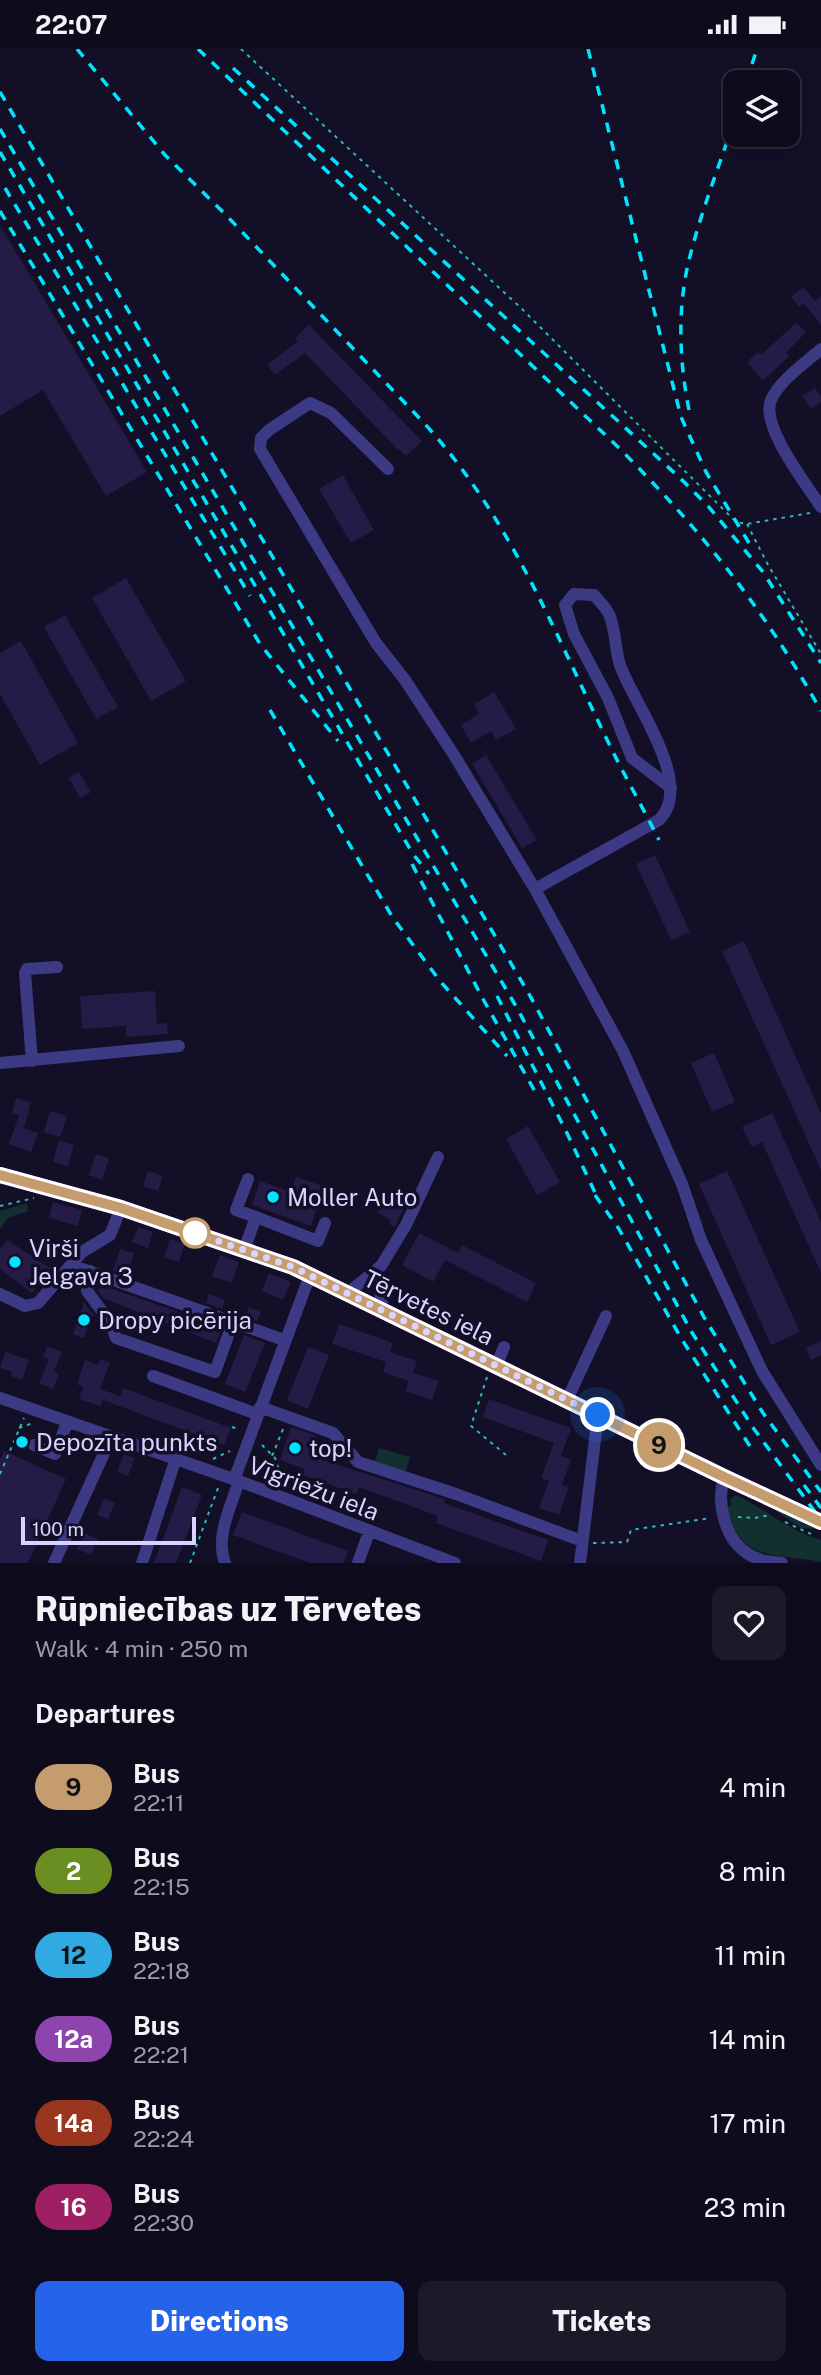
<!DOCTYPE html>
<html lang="en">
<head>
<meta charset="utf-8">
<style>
	:root { --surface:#0e0b1c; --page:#1c1929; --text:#f1f3f6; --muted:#9b9ba3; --line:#2e2b3b; --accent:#2563eb }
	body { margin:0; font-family:"Public Sans",sans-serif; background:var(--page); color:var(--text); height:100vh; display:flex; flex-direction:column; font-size:26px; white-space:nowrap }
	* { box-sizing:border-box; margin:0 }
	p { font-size:23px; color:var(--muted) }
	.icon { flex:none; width:38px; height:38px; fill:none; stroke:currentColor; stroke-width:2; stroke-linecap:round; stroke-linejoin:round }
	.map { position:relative; height:1514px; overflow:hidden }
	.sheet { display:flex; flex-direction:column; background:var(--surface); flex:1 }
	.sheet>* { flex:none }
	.badge { padding:0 14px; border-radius:23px; font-size:24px; line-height:46px }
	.buttons { position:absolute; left:723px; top:21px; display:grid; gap:14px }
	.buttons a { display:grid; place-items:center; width:77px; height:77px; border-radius:14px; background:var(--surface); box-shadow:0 4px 10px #0003,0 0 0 2px var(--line); font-size:35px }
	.scale { position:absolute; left:21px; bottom:18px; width:175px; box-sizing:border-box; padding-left:7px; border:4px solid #d9d4ff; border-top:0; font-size:19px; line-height:24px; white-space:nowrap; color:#d9d4ff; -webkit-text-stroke:5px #130f26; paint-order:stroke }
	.you { position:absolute; width:35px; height:35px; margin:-18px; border:5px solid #fff; border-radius:50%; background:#1a73e8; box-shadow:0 0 0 10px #1a73e833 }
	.map>.badge { position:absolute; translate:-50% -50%; box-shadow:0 0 0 4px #fff }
	h2 { padding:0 35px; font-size:26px; line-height:63px }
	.round { display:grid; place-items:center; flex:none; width:74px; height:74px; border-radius:14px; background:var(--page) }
	.overview { display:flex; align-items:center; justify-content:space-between; height:119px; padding:0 35px }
	h1 { font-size:33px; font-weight:800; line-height:52px }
	.action { display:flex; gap:14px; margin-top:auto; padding:14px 35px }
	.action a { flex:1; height:80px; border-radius:14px; background:var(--accent); color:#fff; font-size:28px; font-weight:800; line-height:80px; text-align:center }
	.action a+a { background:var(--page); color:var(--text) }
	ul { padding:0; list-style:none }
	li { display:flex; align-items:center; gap:21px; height:84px; padding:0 35px }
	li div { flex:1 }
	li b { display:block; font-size:26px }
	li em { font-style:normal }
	li .badge { min-width:77px; font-weight:700; text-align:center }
	.status { display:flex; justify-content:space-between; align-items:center; height:49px; padding:0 35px; background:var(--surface); direction:ltr }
	.status svg { height:19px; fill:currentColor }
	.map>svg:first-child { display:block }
	.green { fill:#12302f }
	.building { fill:#241b47 }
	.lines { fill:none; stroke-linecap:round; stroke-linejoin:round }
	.path { stroke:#2fb8b0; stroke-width:2; stroke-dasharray:3.5 5; stroke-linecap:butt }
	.minor { stroke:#3d3a85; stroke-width:12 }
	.major { stroke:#c25bff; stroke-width:16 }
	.rail { stroke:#00e5ff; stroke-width:3.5; stroke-dasharray:10 9; stroke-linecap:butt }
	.line-casing { stroke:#fff; stroke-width:16 }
	.line { stroke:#c59c6d; stroke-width:10 }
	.walk { stroke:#d9d4ff; stroke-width:7; stroke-dasharray:0 12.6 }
	.poi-dot { fill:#00e5ff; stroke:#130f26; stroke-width:2.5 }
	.stop-dot { fill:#fff; stroke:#c59c6d; stroke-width:3.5 }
	.labels { text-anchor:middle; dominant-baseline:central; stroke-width:7; stroke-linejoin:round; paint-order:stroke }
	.poi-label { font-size:24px; fill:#d9d4ff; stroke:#130f26; text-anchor:start }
	.street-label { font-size:24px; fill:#d9d4ff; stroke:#130f26 }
</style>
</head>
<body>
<div class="status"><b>22:07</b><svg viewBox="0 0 49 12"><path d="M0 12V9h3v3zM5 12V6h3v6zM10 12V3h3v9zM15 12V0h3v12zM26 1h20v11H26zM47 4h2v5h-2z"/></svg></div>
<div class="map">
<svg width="821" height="1514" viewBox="0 0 821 1514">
	<rect width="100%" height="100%" fill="#130f26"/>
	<path class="green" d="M24,1155H27L28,1162L8,1169L0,1180V1162Z
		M379,1399L410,1408L405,1424L374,1415Z
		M736,1446C766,1460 789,1482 821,1491V1513C775,1504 740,1514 726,1458L731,1457V1449Z
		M773,1460L817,1479L816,1480L801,1479Z"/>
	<path class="building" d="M0,176L147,423L106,447L43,341L0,367Z
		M803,238L815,252L821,247V276L804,254L799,258L791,248Z
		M796,274L806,283L786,304L789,307L763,332L747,313L758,303L761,306Z
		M309,276L422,392L406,407L399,400L398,401L305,304L275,326L267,316L298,292L295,289Z
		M815,339L821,347V353L811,360L802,347Z
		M343,426L374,481L351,494L319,440Z
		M126,529L186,632L151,652L92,549Z
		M65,566L118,658L96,670L44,578Z
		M21,592L78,694L40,716L0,645V604Z
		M494,643L516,680L496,691L491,682L471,694L461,676L479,665L474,655Z
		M486,706L537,791L522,799L472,715Z
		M79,723L91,743L80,749L69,729Z
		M655,806L690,883L671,891L636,815Z
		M744,892L821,1064V1121L722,902Z
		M155,942L157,975L167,974L168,985L126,988V977L82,980L80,947Z
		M714,1004L735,1053L712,1063L691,1014Z
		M16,1049L31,1053L24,1079L38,1084L31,1103L9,1095L19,1066L12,1064Z
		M50,1062L67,1067L60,1088L44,1083Z
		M772,1064L821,1173V1224L762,1093L752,1098L742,1078Z
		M528,1077L560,1133L537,1146L506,1090Z
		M59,1091L74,1096L68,1117L53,1113Z
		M96,1105L109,1109L102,1131L89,1126Z
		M148,1122L163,1127L158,1142L143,1137Z
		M727,1122L800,1283L771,1296L699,1135Z
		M296,1128L323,1137L311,1177L252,1156L260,1132L291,1143Z
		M384,1151L398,1158L401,1153L406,1155L395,1178L389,1175L391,1171L377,1163Z
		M53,1153L82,1161L78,1177L49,1169Z
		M138,1178L153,1183L148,1199L132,1193Z
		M419,1184L458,1204L462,1196L536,1234L527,1253L445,1211L433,1233L402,1216Z
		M170,1190L185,1195L179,1213L164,1208Z
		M7,1191L50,1219L32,1244L0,1220V1201Z
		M120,1200L134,1204L128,1227L113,1222Z
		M220,1206L239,1213L232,1234L212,1227Z
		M269,1224L291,1233L283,1251L262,1242Z
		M101,1236L222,1278L216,1294L103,1249L98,1242Z
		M209,1245L225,1251L222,1260L206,1254Z
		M84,1253L93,1265L84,1289L73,1285Z
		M249,1258L261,1263L257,1272L245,1268Z
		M339,1275L393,1294L390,1303L417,1312L413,1324L439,1332L432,1351L405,1342L409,1332L383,1323L386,1313L332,1295Z
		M244,1286L265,1294L245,1343L225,1335Z
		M821,1292V1306L811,1311L806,1299Z
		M47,1297L62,1303L54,1323L59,1325L53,1340L39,1334L49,1310L43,1308Z
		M308,1298L329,1306L308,1360L287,1351Z
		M5,1303L29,1311L22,1331L11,1327L12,1323L0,1319Z
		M100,1310L110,1314L100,1340L120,1347L123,1339L231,1379L224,1396L103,1351L101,1357L79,1350L83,1338L77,1335L85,1311L98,1316Z
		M489,1350L571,1379L561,1407L571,1411L562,1436L569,1438L559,1466L539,1459L549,1432L541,1429L554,1394L483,1368Z
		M291,1378L317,1387L310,1407L445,1450L444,1454L548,1491L541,1512L436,1474L438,1467L359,1438L356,1445L303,1426L305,1420L280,1411Z
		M4,1402L66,1430L28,1514H0V1410Z
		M124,1405L135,1409L128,1427L117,1422Z
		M182,1438L202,1446L176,1514H154Z
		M104,1449L115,1454L108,1470L97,1466Z
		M242,1463L348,1502L344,1514H310L233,1486Z
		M84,1484L98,1490L91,1506L77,1500Z"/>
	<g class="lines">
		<path class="path" d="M241,0L521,259L736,473L747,475L810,464
			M747,475L767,514L821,605
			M0,1157L34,1149
			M487,1328L471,1377L506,1406
			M232,1378L239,1380
			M19,1379L33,1374
			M262,1396L275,1409L284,1436
			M213,1410L230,1402
			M0,1425L24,1369
			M254,1425L273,1405L283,1380
			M738,1468L755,1469L770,1466
			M785,1473L811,1485
			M593,1494L627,1493L631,1481L711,1469
			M190,1514L218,1439"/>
		<path class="minor" d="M821,300C804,315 780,331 771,351C760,377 807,436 821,458
			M388,420L331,364L310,354L269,381L261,389L260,400L376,594L405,631L454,706L535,840L623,1002L682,1135L701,1191L762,1322L821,1416
			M535,840L659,771C696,735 633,654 620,616C615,601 616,583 610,568C608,560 600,553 594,546L574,545L565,556L574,585L608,649L632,709L671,739
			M32,1012L25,924L27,920L57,918
			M0,1014L179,997
			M248,1130L236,1161L256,1168
			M244,1201L256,1168L318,1192L325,1174
			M71,1216L284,1291
			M90,1222L87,1242L110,1273L116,1289L215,1323L233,1273
			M377,1222L383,1261
			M348,1244L381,1217L406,1176L438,1108
			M0,1245L25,1257L38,1254L82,1203L110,1186L121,1159
			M496,1317L504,1298
			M153,1327L257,1365
			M0,1349L239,1432L455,1514
			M567,1351L606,1267
			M260,1358L333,1384L358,1413L456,1445L582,1492
			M34,1396L55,1405L67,1374
			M724,1428C716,1455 725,1492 750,1506C760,1512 771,1513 782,1514
			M234,1431L310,1226
			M54,1514L111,1389
			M142,1514L175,1412
			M225,1514C215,1488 231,1457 239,1432
			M358,1514L369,1483
			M580,1514L598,1366"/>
		<path class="major" d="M0,1126L121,1159L293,1218L724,1428L821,1473"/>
		<path class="rail" d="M77,0L165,106L225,165L425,375C512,471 556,587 612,701C627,731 644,761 659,791
			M198,0L617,397C701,481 763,558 821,662
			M588,0L681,368L706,423L749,494
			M233,19L680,429L708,457L763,523L821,614
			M746,33L757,0
			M0,43L529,945L705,1270L763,1364L821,1443
			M0,80L517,959L691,1282L754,1380L821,1471
			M0,103L413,805L429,825
			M5,139L250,547
			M0,162L260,595L338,692
			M689,361C679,311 677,257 690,207C702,160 720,115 735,69
			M270,661L393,869L440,932L507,1007
			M412,815L483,950L537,1046
			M497,947L566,1082L599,1152
			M595,1146L619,1180L681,1289L753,1402
			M804,1436L821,1459"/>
	</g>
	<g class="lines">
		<defs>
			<path id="line" d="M0,1126L121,1159L293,1218L724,1428L821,1473"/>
		</defs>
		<use href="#line" class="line-casing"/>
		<use href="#line" class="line"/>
		<path class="walk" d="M195,1184L293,1218L598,1366"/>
	</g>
	<g class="poi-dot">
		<circle cx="273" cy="1148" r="7"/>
		<circle cx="15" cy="1213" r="7"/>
		<circle cx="84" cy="1271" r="7"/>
		<circle cx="22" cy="1393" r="7"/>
		<circle cx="295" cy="1399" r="7"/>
	</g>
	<circle class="stop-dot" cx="195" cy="1184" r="14"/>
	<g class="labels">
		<g class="poi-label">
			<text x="287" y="1148">Moller Auto</text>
			<text x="29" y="1199">Virši<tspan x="29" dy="28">Jelgava 3</tspan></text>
			<text x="98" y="1271">Dropy picērija</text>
			<text x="36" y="1393">Depozīta punkts</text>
			<text x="309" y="1399">top!</text>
		</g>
		<g class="street-label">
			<text transform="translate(429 1258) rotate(26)">Tērvetes iela</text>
			<text transform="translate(314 1439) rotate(21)">Vīgriežu iela</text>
		</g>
	</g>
</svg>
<div class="buttons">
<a><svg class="icon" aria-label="layers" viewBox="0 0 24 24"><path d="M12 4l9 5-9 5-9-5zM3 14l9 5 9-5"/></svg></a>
</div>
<div class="scale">100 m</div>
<div class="you" style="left:598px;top:1366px"></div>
<b class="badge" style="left:659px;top:1396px;background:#c59c6d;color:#111">9</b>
</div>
<section class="sheet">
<div class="overview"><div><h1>Rūpniecības uz Tērvetes</h1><p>Walk · 4 min · 250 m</p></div><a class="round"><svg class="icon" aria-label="heart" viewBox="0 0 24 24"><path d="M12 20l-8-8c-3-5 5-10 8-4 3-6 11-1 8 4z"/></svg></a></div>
<h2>Departures</h2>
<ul>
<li><span class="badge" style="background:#c59c6d;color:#111">9</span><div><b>Bus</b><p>22:11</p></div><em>4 min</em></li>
<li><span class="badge" style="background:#6b8e23;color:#fff">2</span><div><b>Bus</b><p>22:15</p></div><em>8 min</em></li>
<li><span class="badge" style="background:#31aae1;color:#111">12</span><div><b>Bus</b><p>22:18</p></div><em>11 min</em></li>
<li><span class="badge" style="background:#8e44ad;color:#fff">12a</span><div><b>Bus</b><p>22:21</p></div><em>14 min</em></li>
<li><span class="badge" style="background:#9a3520;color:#fff">14a</span><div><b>Bus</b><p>22:24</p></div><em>17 min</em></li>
<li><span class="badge" style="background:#9e1f62;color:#fff">16</span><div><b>Bus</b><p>22:30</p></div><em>23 min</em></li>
</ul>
<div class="action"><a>Directions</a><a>Tickets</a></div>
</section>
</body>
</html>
